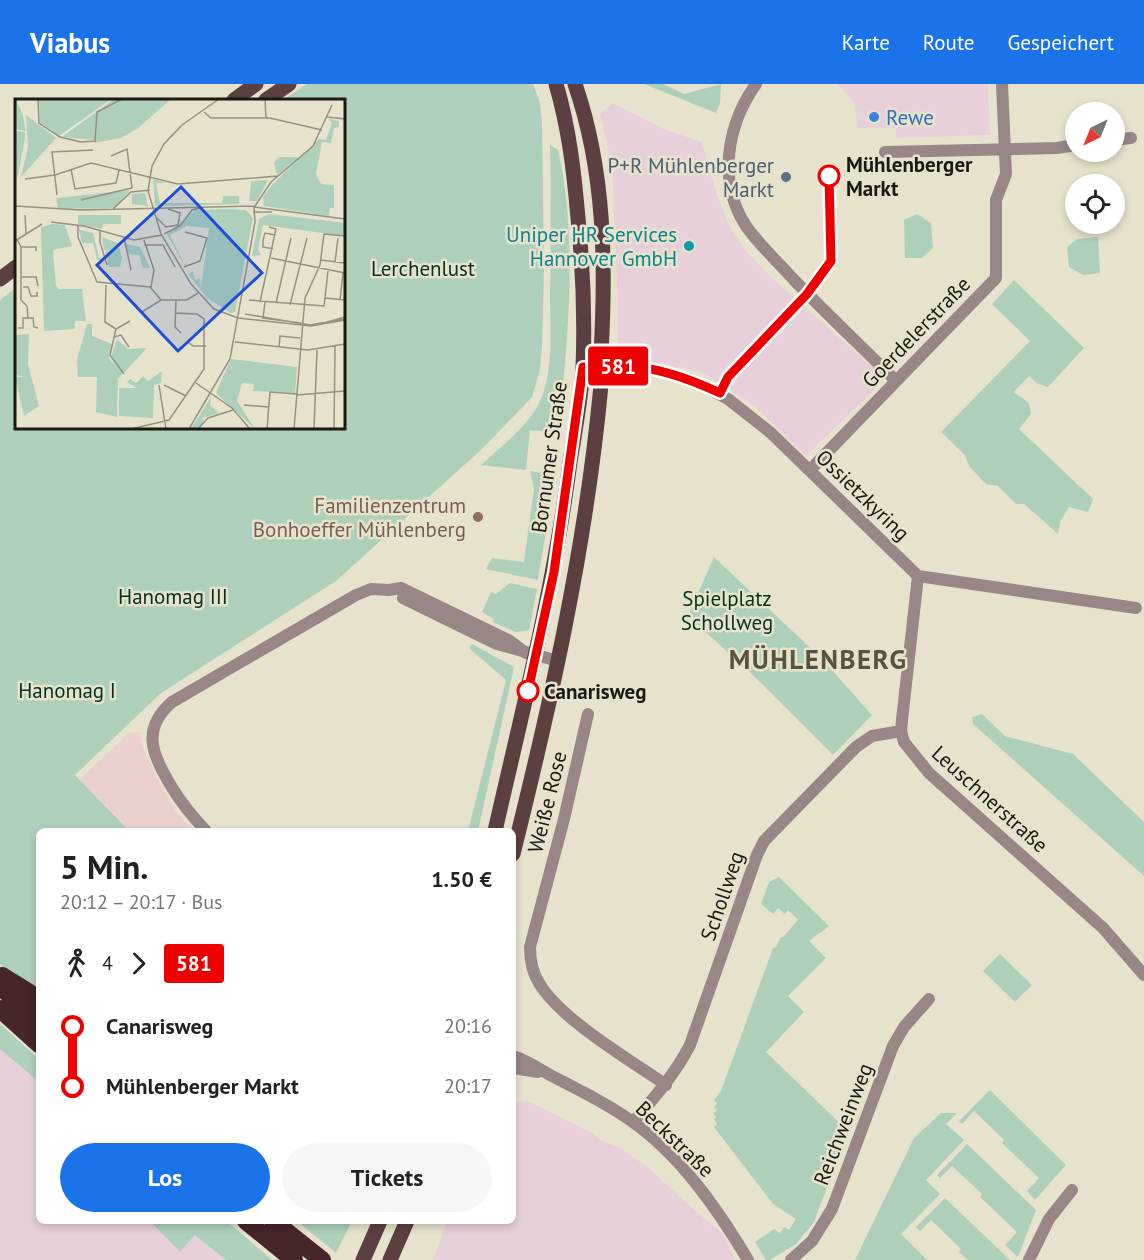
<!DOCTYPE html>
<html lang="de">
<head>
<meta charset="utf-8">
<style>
	:root { --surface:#fff; --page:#f6f6f6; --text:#222; --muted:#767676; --accent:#1a73e8 }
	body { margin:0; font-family:"PT Sans",sans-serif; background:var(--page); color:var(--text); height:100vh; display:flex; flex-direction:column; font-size:22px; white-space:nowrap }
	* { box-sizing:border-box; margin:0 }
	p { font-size:20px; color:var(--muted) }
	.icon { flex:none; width:33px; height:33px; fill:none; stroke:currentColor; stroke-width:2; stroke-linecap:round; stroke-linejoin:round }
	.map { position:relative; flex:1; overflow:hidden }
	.drawer { position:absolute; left:36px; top:744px; width:480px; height:396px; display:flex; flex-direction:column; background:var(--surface); border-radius:9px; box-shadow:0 3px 9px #0003 }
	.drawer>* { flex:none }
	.badge { padding:0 12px; border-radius:4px; font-size:21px; line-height:39px }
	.needle { width:39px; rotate:223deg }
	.fabs { position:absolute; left:1065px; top:18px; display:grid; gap:12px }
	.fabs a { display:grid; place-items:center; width:60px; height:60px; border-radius:50%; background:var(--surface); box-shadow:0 3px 9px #0003; font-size:30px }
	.map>.badge { position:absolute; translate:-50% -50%; box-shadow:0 0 0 3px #fff }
	.legs { display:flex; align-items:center; gap:9px; height:66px; padding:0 24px; font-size:20px }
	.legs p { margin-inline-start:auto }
	.head { display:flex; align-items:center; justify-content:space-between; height:102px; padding:0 24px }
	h1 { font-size:33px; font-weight:700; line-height:45px }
	.cta { display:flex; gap:12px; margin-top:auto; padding:12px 24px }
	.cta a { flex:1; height:69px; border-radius:36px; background:var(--accent); color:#fff; font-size:24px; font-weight:700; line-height:69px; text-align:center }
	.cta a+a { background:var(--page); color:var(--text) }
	ul { padding:0 24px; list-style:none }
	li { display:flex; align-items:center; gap:21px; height:60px; font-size:22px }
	li i { display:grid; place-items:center; width:9px; height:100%; margin:0 8px; background:currentColor }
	li i::after { content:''; width:15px; height:15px; margin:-8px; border:4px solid; border-radius:50%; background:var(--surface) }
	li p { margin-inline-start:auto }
	li:first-child i { background:linear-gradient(#0000 50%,currentColor 0) }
	li:last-child i { background:linear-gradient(currentColor 50%,#0000 0) }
	header { display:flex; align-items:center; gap:36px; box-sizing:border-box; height:84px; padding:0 30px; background:var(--accent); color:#fff }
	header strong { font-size:28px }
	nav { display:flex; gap:33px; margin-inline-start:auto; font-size:21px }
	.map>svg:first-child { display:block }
	.commercial { fill:#e8d0db }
	.industrial { fill:#ebd1cc }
	.green { fill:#aed0bb }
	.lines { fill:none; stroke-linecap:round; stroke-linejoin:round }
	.minor { stroke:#998788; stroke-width:12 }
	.major { stroke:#5c3f41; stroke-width:15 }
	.highway { stroke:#462629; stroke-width:18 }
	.line-1-casing { stroke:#fff; stroke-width:14 }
	.line-1 { stroke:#e00; stroke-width:9 }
	.shop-dot { fill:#3f7fe0; stroke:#e7e2cc; stroke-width:2 }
	.stop-1-dot { fill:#fff; stroke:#e00; stroke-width:3 }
	.service-dot { fill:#5c6f8a; stroke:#e7e2cc; stroke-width:2 }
	.culture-dot { fill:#0f9aa8; stroke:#e7e2cc; stroke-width:2 }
	.education-dot { fill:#8d6e63; stroke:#e7e2cc; stroke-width:2 }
	.labels { text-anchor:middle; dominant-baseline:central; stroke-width:5; stroke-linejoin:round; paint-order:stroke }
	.shop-label { font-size:21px; fill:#366cbe; stroke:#e7e2cc; text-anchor:start }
	.stop-label { font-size:21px; font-weight:bold; fill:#1b1912; stroke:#e7e2cc; text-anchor:start }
	.service-label { font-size:21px; fill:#4e5e75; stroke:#e7e2cc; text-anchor:end }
	.culture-label { font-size:21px; fill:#0d838f; stroke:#e7e2cc; text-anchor:end }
	.park-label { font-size:21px; fill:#02321d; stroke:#e7e2cc }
	.street-label { font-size:21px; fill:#1b1912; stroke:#e7e2cc }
	.education-label { font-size:21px; fill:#785e54; stroke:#e7e2cc; text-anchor:end }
	.district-label { font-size:27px; font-weight:bold; letter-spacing:1.5px; fill:#585341; stroke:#e7e2cc }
	.inset-road { fill:none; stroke:#959282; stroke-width:1.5 }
	.view { fill:#1d4ed8; fill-opacity:0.15; stroke:#1d4ed8; stroke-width:3 }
	.inset-edge { fill:none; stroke:#1b1912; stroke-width:3 }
</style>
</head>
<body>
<header>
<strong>Viabus</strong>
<nav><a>Karte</a><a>Route</a><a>Gespeichert</a></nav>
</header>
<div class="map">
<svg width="1144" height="1176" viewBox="0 0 1144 1176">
	<rect width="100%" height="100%" fill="#e7e2cc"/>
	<path class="commercial" d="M837,0H988L990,51L896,54V44H857L855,19Z
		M613,19L669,47L702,58L716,108L728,139L746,167L771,193L879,289L876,304L806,372L756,323L701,288L618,270V220L612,82L600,30Z
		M0,965L39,998V1137H202L247,1176H0Z
		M527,1017L591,1048L603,1058L619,1063L649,1084L685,1118L724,1151L735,1176H433L447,1137H513V1019Z"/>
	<path class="industrial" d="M140,648L143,665L156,692L177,729L194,747H129L79,696L129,649Z"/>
	<path class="green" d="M307,0H533L540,19L542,39L544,186L542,263L540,286L532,313L483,364L336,497L161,609L75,691L129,747H39V904L9,889L0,880V216L16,204V344H344V16H283Z
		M644,0H663L684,10L721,0L720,19L716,29Z
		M550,61L558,66C578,153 568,254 559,342L552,348L530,346L526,386L481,381C500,363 530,341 540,317C554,286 550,246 550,213C551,162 551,112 550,61Z
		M917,130L931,139L933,164L922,174H905L904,136Z
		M1098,153L1100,189L1083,191L1069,183L1067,163L1077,155Z
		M1014,196L1084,264L1048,303L1038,300L1029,292L1014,308L1029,319L1031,330L1019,345L1093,415L1088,428L1069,423L1060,438L1058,450L1024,420H1016L998,402L986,400L969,382L965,371L941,348L1030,257L992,220Z
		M530,387L544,389L543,402L553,403L538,496L486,485L492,474L524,478L534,405Z
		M714,473L823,576L872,631L833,671L757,595L688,532Z
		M510,499L537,505L529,546L516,548L493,538L494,535L482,528L491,508L496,510Z
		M472,560L514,583L478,747H468L506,596L469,564Z
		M982,630L1005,652L1073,670L1144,738V792L973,640L972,633Z
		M779,793L829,842L809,857L826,874L788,912L804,928L766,968L848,1047L814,1138L796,1160L770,1176H766L755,1158L774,1145L780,1149L784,1143L789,1146L796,1135L773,1120L714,1043L717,1040L714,1035L716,1033L713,1029L717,1027L714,1023L717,1020L714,1016L721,1007L773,864H775L781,853H783L798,836L788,826L785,830L778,824L773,830L761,820L769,798Z
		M1000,870L1032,901L1015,918L983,887Z
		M0,940L39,975V998L0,965Z
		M990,1006L1066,1081L1035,1116L1027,1107L1039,1094L1002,1059L1004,1056L974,1027L962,1040L959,1037Z
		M941,1029H957L946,1040L964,1056L926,1096L940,1110L901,1150L927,1176H855L914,1054Z
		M967,1060L1036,1126L1018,1173L1005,1161L1017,1148L980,1113L982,1110L952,1082L940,1094L937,1091Z
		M945,1114L1010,1176H968L959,1168L961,1165L931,1136L920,1147L916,1143Z
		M150,1137H227L272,1176H226L195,1151L180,1168Z
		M297,1137H352L336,1169Z"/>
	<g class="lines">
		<path class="minor" d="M756,0C727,41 717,97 746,142C760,162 779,179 795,197C828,231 863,264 896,297
			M1114,56L1131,54
			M885,68L1057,64L1076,61
			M583,283L628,282L664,288L694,297L728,315L771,349L918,492L1136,524
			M720,309L728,293L807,210
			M810,386L996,194V116L1006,90L1002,0
			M918,492L902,636L901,647L904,658L929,689L1103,844L1144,891
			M403,514L497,560L558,577
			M588,630L564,735L530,863C530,876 532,888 539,899C560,935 630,976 666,1001
			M206,747C192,732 181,719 171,702C153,671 140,646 172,618L356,511L371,505L389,506L401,504L510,557L526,569
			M513,972C526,976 538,984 550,991C577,1005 605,1018 630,1036C680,1071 717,1124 748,1176
			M513,984L538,988
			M633,1038C655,1013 675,990 690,961L757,771L764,757L856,663L872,652L901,647
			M791,1176L812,1157L832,1125L893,962L904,943L929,915
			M1029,1176L1049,1135L1072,1106"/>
		<path class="major" d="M234,16L256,0
			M266,16L289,0
			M0,195L16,183
			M495,747C523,624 554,503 570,378C575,347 581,315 583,284C585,234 583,184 578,134C574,88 569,44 556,0
			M513,770C551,618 585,466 600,311C602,297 600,283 601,270C606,179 605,87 575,0
			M363,1176L380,1137
			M390,1176L407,1137"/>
		<path class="highway" d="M2,892L39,915
			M0,902L39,938
			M0,925L39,960
			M246,1137L294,1176
			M273,1137L322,1176"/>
	</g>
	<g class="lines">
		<defs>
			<path id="line-1" d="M528,607L554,488L583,283C597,283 611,281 625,282C658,283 690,295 720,309L728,293L807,210L831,177L829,92"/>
		</defs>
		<use href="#line-1" class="line-1-casing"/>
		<use href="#line-1" class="line-1"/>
	</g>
	<circle class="shop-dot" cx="874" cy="33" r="6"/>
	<g class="stop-1-dot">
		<circle cx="829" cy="92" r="10"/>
		<circle cx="528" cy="607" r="10"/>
	</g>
	<circle class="service-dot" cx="786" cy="93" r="6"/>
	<circle class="culture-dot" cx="689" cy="162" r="6"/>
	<circle class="education-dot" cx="478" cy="433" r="6"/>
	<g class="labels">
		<g class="shop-label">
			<text x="886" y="33">Rewe</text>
		</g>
		<g class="stop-label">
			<text x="846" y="80">Mühlenberger<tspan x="846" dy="24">Markt</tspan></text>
			<text x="544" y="607">Canarisweg</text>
		</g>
		<g class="service-label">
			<text x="774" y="81">P+R Mühlenberger<tspan x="774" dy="24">Markt</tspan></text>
		</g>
		<g class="culture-label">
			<text x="677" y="150">Uniper HR Services<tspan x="677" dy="24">Hannover GmbH</tspan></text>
		</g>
		<g class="park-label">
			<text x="423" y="184">Lerchenlust</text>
			<text x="173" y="512">Hanomag III</text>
			<text x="727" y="514">Spielplatz<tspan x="727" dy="24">Schollweg</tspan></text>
			<text x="67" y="606">Hanomag I</text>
		</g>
		<g class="street-label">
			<text transform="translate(916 248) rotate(-46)">Goerdelerstraße</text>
			<text transform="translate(549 373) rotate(-82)">Bornumer Straße</text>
			<text transform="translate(863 411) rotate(44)">Ossietzkyring</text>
			<text transform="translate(990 715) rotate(42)">Leuschnerstraße</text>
			<text transform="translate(547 718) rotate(-76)">Weiße Rose</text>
			<text transform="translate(722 812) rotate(-71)">Schollweg</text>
			<text transform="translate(843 1040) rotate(-69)">Reichweinweg</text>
			<text transform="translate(675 1055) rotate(44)">Beckstraße</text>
		</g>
		<g class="education-label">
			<text x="466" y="421">Familienzentrum<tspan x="466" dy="24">Bonhoeffer Mühlenberg</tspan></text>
		</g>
		<g class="district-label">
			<text x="818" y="575">MÜHLENBERG</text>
		</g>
	</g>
	<g transform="translate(15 15)">
		<rect width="330" height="330" fill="#e7e2cc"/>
		<path d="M1,0L8,17L11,32L0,30ZM24,0H96L44,37L25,23ZM99,0H156L123,29L106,39L80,44V41L47,38ZM11,16L41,39L6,78L13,47ZM313,20L324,22V28L319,29L316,44L307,43L301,75L306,85L319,86V109H315L314,117L249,107L248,97L257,86L304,40L311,41L317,24ZM0,32L10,33V40L2,80ZM264,58H282L283,59L262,76L259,63ZM138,80L151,84H141L145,104H207L208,97H224V105H239L140,107ZM253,81L242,102H234L236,82ZM115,91L100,109L43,110L41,99ZM130,94L133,107L117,105V95ZM214,110L231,111L238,119L220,213L215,214L191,198L173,175L178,172L180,181L185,179L186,189L194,129L172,127L155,136L169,165H174L169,166L152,135L180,111ZM254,115L330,124V137L248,126L243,150L246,156L237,157L244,120ZM63,116H106V125H88L87,130L63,125ZM38,125L50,126L57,147L38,151L41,187L43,190H67L71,222H60V230L29,232L26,128ZM63,127L65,131L78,134L84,158L91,161H82L78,144H67ZM86,133L87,138L103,144L107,159L105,168H94L90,152H102L89,151ZM110,140L111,145L125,148L135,169H128L124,156L113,155L109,146ZM72,225H77V237L97,245L94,259L101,268L96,259L102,240L113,250L132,249L103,280L102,318L81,313L82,278H63L62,261ZM14,235L13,265L24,307L9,317L0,278H10L0,276V236ZM216,260L282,268L280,294L238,292L239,285L227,284L222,302L240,330L201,294ZM147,272L146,284L139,286L138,319L104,317V289H122L112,283L115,280L121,284L128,277L133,282ZM196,298L195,306L204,314L187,319L189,322L183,330H176Z" fill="#aed0bb"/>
		<path class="inset-road" d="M23,0L24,24L45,38L66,43L80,42L82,13L107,0M204,0L167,26L149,45L137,67L133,92L146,135L176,185L199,210L223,219M250,0L251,19M189,13L196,19H255L307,31M312,18L330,20M56,70L60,90L101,84L104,71M10,80L40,76L76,64L163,85L263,77M42,96L37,53L78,51M66,101L117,89L112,50L96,57M0,107L66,111L240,107M240,107L256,83L298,47L317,6M98,110L116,93L135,91M238,113H257M10,116L11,135M142,119L151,128L163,126L165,114L153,110M36,123L69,127L119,141L147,136M63,126V138L82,183L135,188L146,201M85,131V143L92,166M149,135L165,127L177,111L186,109M109,138L116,171M2,140L6,148V201M129,141L139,171L136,188M0,142L27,125M129,146H148L160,168M6,148H21V152M258,150L248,148V141L250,134L260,136M256,159L330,174M306,161L330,164M320,163L323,139M169,168L185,162L192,139L170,133M7,178H21L23,187M91,186L90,223L101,230M8,188H13L16,197H22V193M310,199L330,201M6,201L12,207L13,219H18L19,228L23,229M161,201L160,228L166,234M234,201L309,207L313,172M325,201L328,174M245,203L261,130L254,128M250,203L248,219L286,224M261,204L276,139M275,206L292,139M127,213L146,201H172L183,194M230,215L295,226L330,220M223,219L296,227L330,221M302,226L330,218M3,229H8V219H13M99,238L106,236L114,248M172,242L178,247H191M220,243L293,251L330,245M264,248L265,237L285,239M109,275L95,256L101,230L115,222M181,284L217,309L235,330M144,286L151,330M149,286L171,297M282,296L330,292M229,306L254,308M116,330L154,321L189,270V220L182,215L160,214M174,330L215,260L240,123L239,108L330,120M183,330L193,319L218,311M252,330L255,293L282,295M279,330L290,199L305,166L309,135L330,137M299,330L302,251M319,330L320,247"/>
		<path class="view" d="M166,88L247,174L163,252L82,166Z"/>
		<rect width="330" height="330" class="inset-edge"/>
	</g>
</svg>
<div class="fabs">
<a><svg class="needle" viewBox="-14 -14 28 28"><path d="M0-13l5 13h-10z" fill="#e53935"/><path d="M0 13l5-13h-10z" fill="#767676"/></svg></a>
<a><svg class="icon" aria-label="locate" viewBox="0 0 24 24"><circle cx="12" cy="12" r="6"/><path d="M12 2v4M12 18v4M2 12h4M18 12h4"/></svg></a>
</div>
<b class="badge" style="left:618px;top:282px;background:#e00;color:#fff">581</b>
<section class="drawer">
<div class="head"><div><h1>5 Min.</h1><p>20:12 – 20:17 · Bus</p></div><b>1.50 €</b></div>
<div class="legs"><svg class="icon" aria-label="walk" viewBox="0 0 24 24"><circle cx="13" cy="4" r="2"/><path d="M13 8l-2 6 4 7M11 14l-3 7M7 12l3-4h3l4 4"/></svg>4<svg class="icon" aria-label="forward" viewBox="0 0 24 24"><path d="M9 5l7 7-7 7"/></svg><b class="badge" style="background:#e00;color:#fff">581</b></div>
<ul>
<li><i style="color:#e00"></i><b>Canarisweg</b><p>20:16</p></li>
<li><i style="color:#e00"></i><b>Mühlenberger Markt</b><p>20:17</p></li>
</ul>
<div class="cta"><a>Los</a><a>Tickets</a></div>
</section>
</div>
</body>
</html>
